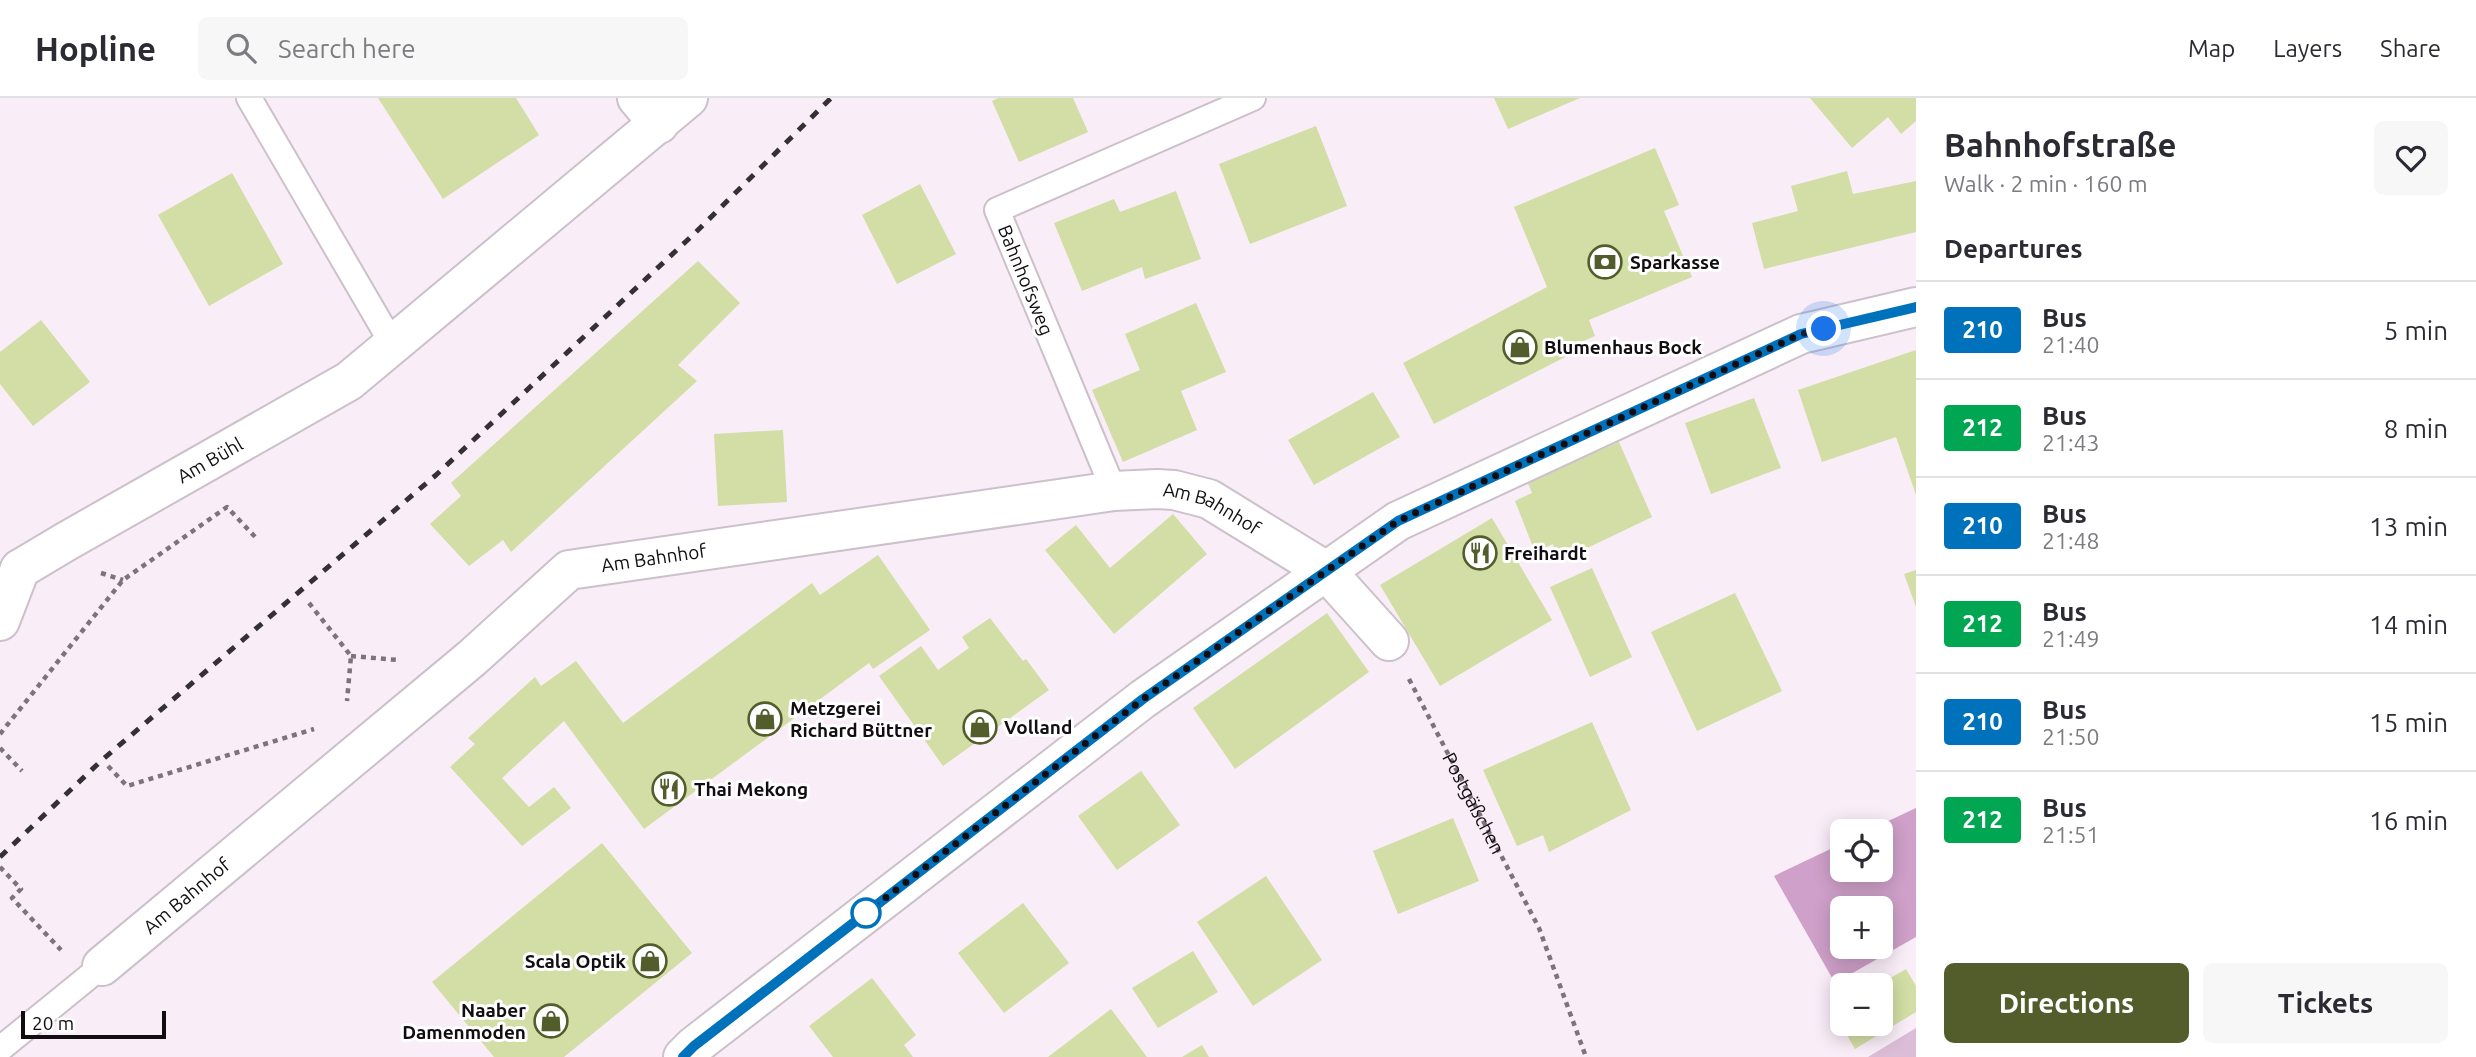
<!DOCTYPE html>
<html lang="en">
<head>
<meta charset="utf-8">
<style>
	:root { --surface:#fff; --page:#f7f7f7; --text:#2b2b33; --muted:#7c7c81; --line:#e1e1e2; --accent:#535c2b }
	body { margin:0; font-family:Ubuntu,sans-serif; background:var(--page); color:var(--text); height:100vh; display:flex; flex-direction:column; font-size:26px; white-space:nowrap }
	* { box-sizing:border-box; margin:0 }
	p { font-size:23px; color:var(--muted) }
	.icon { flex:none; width:38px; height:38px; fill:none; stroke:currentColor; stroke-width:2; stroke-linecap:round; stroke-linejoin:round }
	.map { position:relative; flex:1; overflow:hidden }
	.drawer { display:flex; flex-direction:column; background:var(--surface); width:560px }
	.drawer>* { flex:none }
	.badge { padding:0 14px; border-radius:5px; font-size:24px; line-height:46px }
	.fabs { position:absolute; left:1830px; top:721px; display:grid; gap:14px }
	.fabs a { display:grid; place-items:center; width:63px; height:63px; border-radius:10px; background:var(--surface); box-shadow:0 4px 18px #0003; font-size:35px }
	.scale { position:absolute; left:21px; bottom:18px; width:145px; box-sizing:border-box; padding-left:7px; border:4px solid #110d10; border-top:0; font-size:19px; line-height:24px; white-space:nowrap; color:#110d10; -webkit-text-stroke:5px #fefefe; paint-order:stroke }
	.you { position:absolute; width:35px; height:35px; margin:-18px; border:5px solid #fff; border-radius:50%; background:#1a73e8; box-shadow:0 0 0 10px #1a73e833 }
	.map>.badge { position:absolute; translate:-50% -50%; box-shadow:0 0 0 4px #fff }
	h2 { padding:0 28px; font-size:26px; line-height:63px }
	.round { display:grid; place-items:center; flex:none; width:74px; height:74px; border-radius:10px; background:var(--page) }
	.summary { display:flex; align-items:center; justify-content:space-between; height:119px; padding:0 28px }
	h1 { font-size:33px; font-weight:600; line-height:52px }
	.primary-button { display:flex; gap:14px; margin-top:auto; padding:14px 28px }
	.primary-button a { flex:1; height:80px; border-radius:10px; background:var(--accent); color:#fff; font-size:28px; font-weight:600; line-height:80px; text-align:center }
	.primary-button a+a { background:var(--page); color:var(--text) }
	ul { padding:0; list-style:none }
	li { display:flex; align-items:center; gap:21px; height:98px; padding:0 28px; border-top:2px solid var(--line) }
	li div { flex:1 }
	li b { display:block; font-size:26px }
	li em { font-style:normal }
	li .badge { min-width:77px; font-weight:700; text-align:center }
	header { display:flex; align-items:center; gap:42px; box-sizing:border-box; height:98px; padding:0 35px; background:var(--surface); border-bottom:2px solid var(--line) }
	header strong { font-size:33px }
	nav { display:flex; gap:38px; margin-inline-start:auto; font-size:24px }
	.search { width:490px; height:63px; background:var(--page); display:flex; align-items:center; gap:18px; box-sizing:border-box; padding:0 24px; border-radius:10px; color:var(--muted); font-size:26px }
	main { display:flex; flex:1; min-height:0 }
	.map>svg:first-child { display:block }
	.green { fill:#dcbdd7 }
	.water { fill:#cfa0c9; fill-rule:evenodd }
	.building { fill:#d2dea5 }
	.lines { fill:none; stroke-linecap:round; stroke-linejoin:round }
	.service-casing { stroke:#ccc1ca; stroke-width:28 }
	.minor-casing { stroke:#ccc1ca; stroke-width:42 }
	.tertiary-casing { stroke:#ccc1ca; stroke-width:42 }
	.path { stroke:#7c747b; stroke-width:4.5; stroke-dasharray:5 5; stroke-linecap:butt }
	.service { stroke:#fff; stroke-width:24 }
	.minor { stroke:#fff; stroke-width:38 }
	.tertiary { stroke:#fff; stroke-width:38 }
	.rail { stroke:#353034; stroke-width:5; stroke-dasharray:9 9; stroke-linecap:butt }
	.line-casing { stroke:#fff; stroke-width:16 }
	.line { stroke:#0072bc; stroke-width:10 }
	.walk { stroke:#110d10; stroke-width:7; stroke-dasharray:0 12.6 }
	.stop-dot { fill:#fff; stroke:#0072bc; stroke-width:3.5 }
	.labels { text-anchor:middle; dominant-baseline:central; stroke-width:6; stroke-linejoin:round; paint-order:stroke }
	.poi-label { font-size:19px; font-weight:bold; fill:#110d10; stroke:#fefefe; text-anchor:start }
	.street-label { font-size:19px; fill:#110d10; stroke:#fefefe }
</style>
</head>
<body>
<header>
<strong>Hopline</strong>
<div class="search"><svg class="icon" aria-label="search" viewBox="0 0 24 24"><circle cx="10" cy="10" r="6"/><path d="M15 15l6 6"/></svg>Search here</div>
<nav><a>Map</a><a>Layers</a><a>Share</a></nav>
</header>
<main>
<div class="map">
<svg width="1916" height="959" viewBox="0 0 1916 959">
	<rect width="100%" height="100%" fill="#f9edf7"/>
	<path class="green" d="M1916,930V959H1868Z"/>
	<path class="water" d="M1916,710V839L1835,885L1774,778L1843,745V772H1881V733H1867ZM1843,810H1881V849H1843Z"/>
	<path class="building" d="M378,0H516L539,37L443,101Z
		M998,0H1073L1088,34L1019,64L992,3Z
		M1494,0H1580L1508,31Z
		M1810,0H1916V23L1901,36L1888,19L1852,50Z
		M1316,28L1347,108L1250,146L1219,66Z
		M1655,50L1679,107L1664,113L1692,179L1589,222L1595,238L1572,248L1575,254L1434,326L1403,265L1547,189L1514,109Z
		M1847,73L1853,96L1916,83V134L1764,171L1752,125L1798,113L1791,88Z
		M232,75L283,166L209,208L158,117Z
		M920,86L956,156L897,186L862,117Z
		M1176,93L1201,161L1145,181L1142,169L1082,193L1054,125L1114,101L1120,114Z
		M698,163L740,205L678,267L697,283L511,454L503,442L469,468L430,426L461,398L451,385Z
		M1196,205L1226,274L1181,293L1197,332L1123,364L1092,292L1140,272L1125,236Z
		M41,222L90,284L33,328L0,286V254Z
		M1916,252V397L1896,339L1822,364L1798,292Z
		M1373,294L1400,339L1314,387L1288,342Z
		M1754,300L1781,370L1711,396L1685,325Z
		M783,332L787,404L718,408L714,336Z
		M1619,344L1652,419L1558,464L1553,446L1535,454L1515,403L1532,395L1527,383Z
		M1173,416L1207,456L1114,536L1045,452L1076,427L1110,470Z
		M1492,420L1552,522L1440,588L1380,487Z
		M878,457L930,532L873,571L869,565L644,731L564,623L502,680L529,709L554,689L571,710L522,748L450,669L475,646L468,640L535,579L541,588L576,563L623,625L812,485L820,497Z
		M1592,470L1632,559L1590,579L1550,489Z
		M1916,472V509L1904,476Z
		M1735,495L1782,593L1697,633L1651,534Z
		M1327,515L1369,574L1235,671L1193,610Z
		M990,520L1023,563L1026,561L1049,592L943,668L879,578L921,548L938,572L969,550L962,539Z
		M1592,624L1631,712L1549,754L1543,737L1517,748L1483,672Z
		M1141,673L1180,727L1117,772L1078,718Z
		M1453,720L1479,783L1398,816L1373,753Z
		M602,745L692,855L564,959H494L432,884Z
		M1266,778L1322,862L1253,908L1197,824Z
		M1023,805L1069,865L1004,915L958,855Z
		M1193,853L1218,894L1158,930L1132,890Z
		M1906,871L1916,888V914L1855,951L1833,913L1843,908V926H1881V887H1878Z
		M872,880L916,937L904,947L913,959H833L809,928Z
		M1111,911L1147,959H1048Z
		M1202,947L1209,959H1182Z"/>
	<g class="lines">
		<defs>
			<path id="service" d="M249,0L393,247
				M1114,393L997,112L1253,0
				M0,951L102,868"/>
			<g id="minor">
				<path d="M637,0L659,26"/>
				<path id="s2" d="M20,471L67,443L349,283L688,0"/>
				<path d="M0,523L20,471"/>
				<path id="s3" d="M102,868L472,560L569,472L1114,393L1157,391L1174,392L1209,401L1326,473L1389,543"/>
			</g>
			<path id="tertiary" d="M683,959L694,948L1143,601L1398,423L1801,236L1916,209"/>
		</defs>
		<use href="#service" class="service-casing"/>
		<use href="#minor" class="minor-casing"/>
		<use href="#tertiary" class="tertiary-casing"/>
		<g class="path">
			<path d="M101,475L123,482"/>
			<path d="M309,505L351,558L347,603"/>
			<path d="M351,558L398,562"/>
			<path id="s1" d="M1409,581L1539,830L1586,959"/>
			<path d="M0,636L123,482L227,409L258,442"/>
			<path d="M0,650L22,673"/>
			<path d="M108,668L127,688L314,631"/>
			<path d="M0,769L21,791L12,800L61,852"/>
		</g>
		<use href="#service" class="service"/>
		<use href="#minor" class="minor"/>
		<use href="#tertiary" class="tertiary"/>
		<path class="rail" d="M0,759L102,662L436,377L695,135L831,0"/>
	</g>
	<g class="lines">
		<defs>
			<path id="line" d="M683,959L694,948L1143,601L1398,423L1801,236L1916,209"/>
		</defs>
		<use href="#line" class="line-casing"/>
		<use href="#line" class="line"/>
		<path class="walk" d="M866,815L1143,601L1398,423L1801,236L1824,231"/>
	</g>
	<defs>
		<symbol id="bank-ring" viewBox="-11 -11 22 22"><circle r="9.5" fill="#fefefe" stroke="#535c2b" stroke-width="1.5"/><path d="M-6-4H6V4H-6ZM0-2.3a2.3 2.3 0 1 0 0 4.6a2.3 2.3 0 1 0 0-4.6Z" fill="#535c2b"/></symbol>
		<symbol id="shop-ring" viewBox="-11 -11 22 22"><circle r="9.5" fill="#fefefe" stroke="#535c2b" stroke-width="1.5"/><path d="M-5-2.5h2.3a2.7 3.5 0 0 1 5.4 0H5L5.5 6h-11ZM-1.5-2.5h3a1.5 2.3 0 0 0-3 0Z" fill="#535c2b"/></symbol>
		<symbol id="restaurant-ring" viewBox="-11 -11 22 22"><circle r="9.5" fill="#fefefe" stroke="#535c2b" stroke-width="1.5"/><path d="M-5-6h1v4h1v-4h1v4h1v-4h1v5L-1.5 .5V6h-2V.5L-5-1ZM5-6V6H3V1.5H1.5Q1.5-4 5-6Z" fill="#535c2b"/></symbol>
	</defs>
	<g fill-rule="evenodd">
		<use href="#bank-ring" x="1586" y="145" width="38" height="38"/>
		<use href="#shop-ring" x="1501" y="230" width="38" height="38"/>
		<use href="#restaurant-ring" x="1461" y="436" width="38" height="38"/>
		<use href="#shop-ring" x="746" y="602" width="38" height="38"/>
		<use href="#shop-ring" x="961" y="610" width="38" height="38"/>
		<use href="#restaurant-ring" x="650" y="672" width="38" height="38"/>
		<use href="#shop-ring" x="631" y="844" width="38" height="38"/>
		<use href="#shop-ring" x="532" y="904" width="38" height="38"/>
	</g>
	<circle class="stop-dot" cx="866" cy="815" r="14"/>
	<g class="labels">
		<g class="poi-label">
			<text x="1630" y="164">Sparkasse</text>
			<text x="1544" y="249">Blumenhaus Bock</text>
			<text x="1504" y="455">Freihardt</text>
			<text x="790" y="610">Metzgerei<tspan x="790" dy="22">Richard Büttner</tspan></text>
			<text x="1004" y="629">Volland</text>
			<text x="694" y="691">Thai Mekong</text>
			<text x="626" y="863" text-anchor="end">Scala Optik</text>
			<text x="526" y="912" text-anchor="end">Naaber<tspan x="526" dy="22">Damenmoden</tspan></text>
		</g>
		<g class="street-label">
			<text transform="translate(1026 182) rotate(68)">Bahnhofsweg</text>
			<text stroke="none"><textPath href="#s2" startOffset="219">Am Bühl</textPath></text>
			<text stroke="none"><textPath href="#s3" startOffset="1265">Am Bahnhof</textPath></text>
			<text stroke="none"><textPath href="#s3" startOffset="698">Am Bahnhof</textPath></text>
			<text stroke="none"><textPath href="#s1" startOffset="140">Postgäßchen</textPath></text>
			<text stroke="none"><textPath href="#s3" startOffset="110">Am Bahnhof</textPath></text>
		</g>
	</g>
</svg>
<div class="fabs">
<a><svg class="icon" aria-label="locate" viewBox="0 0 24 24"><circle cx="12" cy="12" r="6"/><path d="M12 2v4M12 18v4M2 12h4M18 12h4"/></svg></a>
<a>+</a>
<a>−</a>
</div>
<div class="scale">20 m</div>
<div class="you" style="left:1824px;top:231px"></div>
</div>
<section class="drawer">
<div class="summary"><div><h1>Bahnhofstraße</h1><p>Walk · 2 min · 160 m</p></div><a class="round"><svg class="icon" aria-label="heart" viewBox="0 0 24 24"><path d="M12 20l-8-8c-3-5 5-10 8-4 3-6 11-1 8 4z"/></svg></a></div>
<h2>Departures</h2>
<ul>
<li><span class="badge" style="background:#0072bc;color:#fff">210</span><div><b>Bus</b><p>21:40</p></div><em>5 min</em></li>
<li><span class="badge" style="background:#00a651;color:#fff">212</span><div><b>Bus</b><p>21:43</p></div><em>8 min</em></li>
<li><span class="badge" style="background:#0072bc;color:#fff">210</span><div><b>Bus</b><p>21:48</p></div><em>13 min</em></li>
<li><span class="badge" style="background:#00a651;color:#fff">212</span><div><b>Bus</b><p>21:49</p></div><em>14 min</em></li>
<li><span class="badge" style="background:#0072bc;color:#fff">210</span><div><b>Bus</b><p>21:50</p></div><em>15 min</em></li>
<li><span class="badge" style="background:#00a651;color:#fff">212</span><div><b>Bus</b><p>21:51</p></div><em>16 min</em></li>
</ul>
<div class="primary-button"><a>Directions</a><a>Tickets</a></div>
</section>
</main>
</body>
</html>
